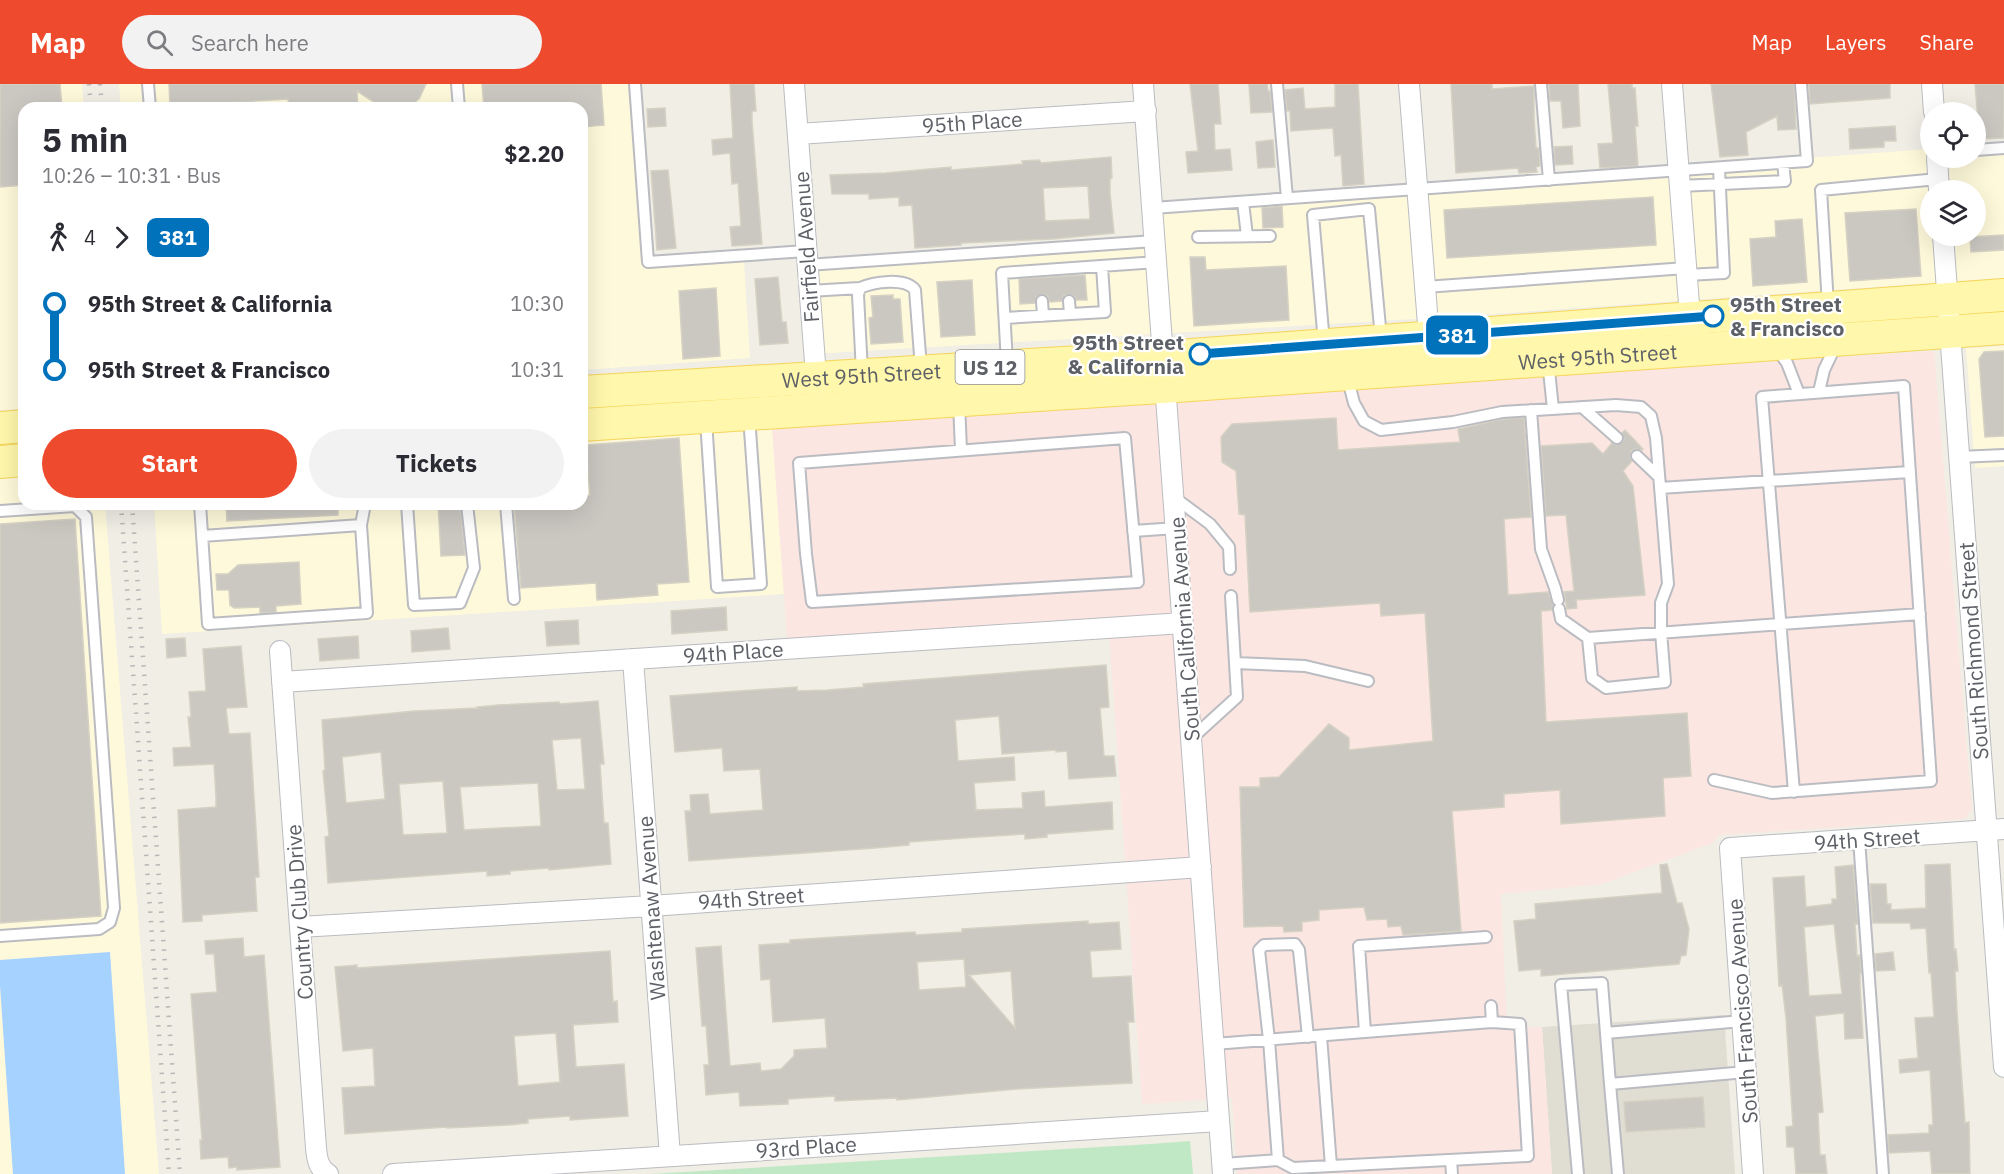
<!DOCTYPE html>
<html lang="en">
<head>
<meta charset="utf-8">
<style>
	:root { --surface:#fff; --page:#f2f2f3; --text:#2b2b33; --muted:#7c7c81; --accent:#ee4a2d }
	body { margin:0; font-family:"IBM Plex Sans",sans-serif; background:var(--page); color:var(--text); height:100vh; display:flex; flex-direction:column; font-size:22px; white-space:nowrap }
	* { box-sizing:border-box; margin:0 }
	p { font-size:20px; color:var(--muted) }
	.icon { flex:none; width:33px; height:33px; fill:none; stroke:currentColor; stroke-width:2; stroke-linecap:round; stroke-linejoin:round }
	.map { position:relative; flex:1; overflow:hidden }
	.details { position:absolute; left:18px; top:18px; width:570px; height:408px; display:flex; flex-direction:column; background:var(--surface); border-radius:18px; box-shadow:0 6px 24px #0002 }
	.details>* { flex:none }
	.badge { padding:0 12px; border-radius:9px; font-size:21px; line-height:39px }
	.tools { position:absolute; left:1920px; top:18px; display:grid; gap:12px }
	.tools a { display:grid; place-items:center; width:66px; height:66px; border-radius:50%; background:var(--surface); box-shadow:0 6px 24px #0002; font-size:30px }
	.map>.badge { position:absolute; translate:-50% -50%; box-shadow:0 0 0 3px #fff }
	.legs { display:flex; align-items:center; gap:9px; height:66px; padding:0 24px; font-size:20px }
	.legs p { margin-inline-start:auto }
	.overview { display:flex; align-items:center; justify-content:space-between; height:102px; padding:0 24px }
	h1 { font-size:33px; font-weight:800; line-height:45px }
	.primary-button { display:flex; gap:12px; margin-top:auto; padding:12px 24px }
	.primary-button a { flex:1; height:69px; border-radius:36px; background:var(--accent); color:#fff; font-size:24px; font-weight:800; line-height:69px; text-align:center }
	.primary-button a+a { background:var(--page); color:var(--text) }
	ul { padding:0 24px; list-style:none }
	li { display:flex; align-items:center; gap:21px; height:66px; font-size:22px }
	li i { display:grid; place-items:center; width:9px; height:100%; margin:0 8px; background:currentColor }
	li i::after { content:''; width:15px; height:15px; margin:-8px; border:4px solid; border-radius:50%; background:var(--surface) }
	li p { margin-inline-start:auto }
	li:first-child i { background:linear-gradient(#0000 50%,currentColor 0) }
	li:last-child i { background:linear-gradient(currentColor 50%,#0000 0) }
	header { display:flex; align-items:center; gap:36px; box-sizing:border-box; height:84px; padding:0 30px; background:var(--accent); color:#fff }
	header strong { font-size:28px }
	nav { display:flex; gap:33px; margin-inline-start:auto; font-size:21px }
	.search { width:420px; height:54px; background:var(--page); display:flex; align-items:center; gap:15px; box-sizing:border-box; padding:0 21px; border-radius:33px; color:var(--muted); font-size:22px }
	.map>svg:first-child { display:block }
	.commercial { fill:#fff9db; fill-rule:evenodd }
	.education { fill:#e0ddd3 }
	.medical { fill:#fce6e2 }
	.green { fill:#c1e8c4 }
	.water { fill:#a6d2ff }
	.building { fill:#cbc8c2; stroke:#d5d1c3; stroke-width:1.5; fill-rule:evenodd }
	.lines { fill:none; stroke-linecap:round; stroke-linejoin:round }
	.service-casing { stroke:#babcc1; stroke-width:14 }
	.minor-casing { stroke:#babcc1; stroke-width:22 }
	.primary-casing { stroke:#f6d558; stroke-width:34 }
	.service { stroke:#fff; stroke-width:10 }
	.minor { stroke:#fff; stroke-width:20 }
	.primary { stroke:#fff7ab; stroke-width:32 }
	.rail { stroke:#b6b7b7; stroke-width:4.5; stroke-dasharray:1.5 8; stroke-linecap:butt }
	.line-1-casing { stroke:#fff; stroke-width:14 }
	.line-1 { stroke:#0072bc; stroke-width:9 }
	.stop-1-dot { fill:#fff; stroke:#0072bc; stroke-width:3 }
	.labels { text-anchor:middle; dominant-baseline:central; stroke-width:4.5; stroke-linejoin:round; paint-order:stroke }
	.shield { fill:#fff; stroke:#8e9094; stroke-width:1.5 }
	.shield-label { font-size:20px; font-weight:bold; fill:#5d6066 }
	.street-label { font-size:21px; fill:#5d6066; stroke:#fff }
	.stop-label { font-size:21px; font-weight:bold; fill:#5d6066; stroke:#fff; text-anchor:start }
</style>
</head>
<body>
<header>
<strong>Map</strong>
<div class="search"><svg class="icon" aria-label="search" viewBox="0 0 24 24"><circle cx="10" cy="10" r="6"/><path d="M15 15l6 6"/></svg>Search here</div>
<nav><a>Map</a><a>Layers</a><a>Share</a></nav>
</header>
<div class="map">
<svg width="2004" height="1090" viewBox="0 0 2004 1090">
	<rect width="100%" height="100%" fill="#f0eee5"/>
	<path class="commercial" d="M0,0H82L84,24H24V325L0,326Z
		M119,0H628L643,183L744,178L750,274L582,286V24H121Z
		M2004,60V194L1450,233L812,270L803,179L1150,154L1149,121L1930,65V74H1976V62ZM1930,106H1976V152H1930Z
		M2004,262V382L1975,384L1966,264Z
		M772,343L784,510L162,550L154,420H582V356Z
		M24,393V420H105L159,1090H0V395Z"/>
	<path class="education" d="M1724,931L1735,1090H1552L1542,943Z"/>
	<path class="medical" d="M1934,267L1972,726L1964,735L1719,751L1713,759L1602,800L1501,810L1507,944L1542,943L1552,1090H1237L1232,1014L1142,1020L1108,534L787,555L772,343Z"/>
	<path class="green" d="M1190,1057L1193,1090H650L1150,1060Z"/>
	<path class="water" d="M110,868L125,1090H13L0,902V876Z"/>
	<path class="building" d="M0,0H60L62,24H24V101L0,103Z
		M169,0H426L419,15L407,24H383L357,7L358,24H289L288,15L170,22Z
		M482,0H601L604,41L582,43V24H484Z
		M730,0H754L756,27H752V37L762,160L732,162L730,143L741,142L738,99L732,100L730,69L713,71L712,56L733,54Z
		M1190,0H1218L1221,40H1214L1215,66L1230,65L1232,86L1188,89L1186,68L1198,67Z
		M1249,0H1267L1268,7H1270L1272,28L1251,29Z
		M1335,0H1358L1364,100L1343,102L1341,71L1335,72L1333,44L1291,47L1290,27H1287L1285,6L1303,4L1305,25L1335,23Z
		M1451,0H1492V5L1534,2V35L1536,64H1539L1540,82L1536,83L1537,88L1519,89L1518,84L1456,89Z
		M1549,0H1578L1580,42L1563,44L1561,17H1550Z
		M1608,0H1632V4H1635L1638,42H1635L1638,82L1600,84L1598,60L1613,59Z
		M1711,0H1794L1796,45L1778,46L1777,32L1746,48L1748,71L1720,73Z
		M1809,0H1890V14L1810,20Z
		M1975,0H2004V54L1976,55V40L1978,37Z
		M665,24L666,42L648,43L647,25Z
		M1895,42L1896,57H1884V63L1850,65L1849,45Z
		M1273,56L1275,83L1258,84L1256,58Z
		M1572,62L1573,80L1555,81L1554,63Z
		M1111,73L1112,94L1110,95V109L1114,149L1053,155L961,159V161L915,164L912,121L899,122V113L869,115V110H832L830,91L886,89L951,83V86L1023,80L1022,77L1039,76L1041,79ZM1088,102L1090,135L1045,137L1043,104Z
		M668,86L676,164L657,166L651,87Z
		M1653,113L1656,161L1447,174L1444,126Z
		M1282,122L1283,143L1263,144L1262,124Z
		M1916,125L1921,192L1850,197L1845,129Z
		M1802,135L1807,198L1753,202L1750,155L1776,153L1775,137Z
		M2004,151V166L1971,168L1970,153Z
		M1190,173H1205L1206,186L1286,182L1289,236L1194,242Z
		M1085,191L1087,216H1076L1075,212L1069,210L1064,211L1062,217L1050,218L1048,212L1042,210L1036,213L1035,219L1020,220L1019,195Z
		M778,193L782,238H786L788,259L760,261L755,195Z
		M972,196L975,251L941,253L937,198Z
		M716,204L720,272L683,275L679,207Z
		M893,211V215H900L903,258L871,260L869,234L873,233L871,212Z
		M2004,267V352L1985,353L1979,275L1984,268Z
		M1336,334L1338,366L1460,358L1458,345L1503,335L1524,334L1531,433L1504,435L1508,511L1548,508L1553,521L1552,526L1541,527L1546,638L1687,629L1691,692L1663,694L1665,732L1561,740L1560,706L1504,710V723L1452,727L1461,847L1403,851L1401,842L1388,843L1387,835L1367,836L1364,823L1319,826V836L1302,838V847L1284,848L1283,842L1244,843L1240,703H1260V694L1279,693L1329,640L1349,654V666L1433,657L1425,529L1381,532L1380,519L1250,528L1245,431L1239,430L1236,387L1222,378L1221,353L1232,340Z
		M1625,346L1643,365L1642,366L1635,365L1631,367L1630,374L1632,377L1623,387L1633,402L1645,511L1576,516L1577,524L1567,525L1564,508L1574,507L1566,431L1546,432L1541,362L1592,359L1603,370L1612,359L1616,361L1622,359L1624,355L1622,349Z
		M679,354L689,498L657,500L658,511L597,516L596,499L521,504L514,420H582V412L590,411L586,361Z
		M226,420H338V431L227,437Z
		M438,420H460L465,471L441,472Z
		M75,435L101,832L0,839V440Z
		M299,478L301,520L276,522V528L260,529V523L234,524L230,521L229,506H217L216,490H228L238,481Z
		M726,523L727,546L672,550L671,527Z
		M578,536L579,560L547,562L545,538Z
		M448,544L450,565L412,568L411,547Z
		M358,552L359,574L320,577L318,555Z
		M185,554L186,572L167,574L166,555Z
		M241,562L247,623L226,624L229,650L250,649L259,793H255L257,827L202,831V837L183,838L178,726L216,723V713L214,680L174,682L173,664L191,663L188,633H191L189,608L206,607L203,565Z
		M1106,581L1109,623L1100,624L1104,672H1114L1116,692L1069,695L1067,667L1056,668V666L1002,670L999,632L955,636L958,677L1014,673L1015,696L974,699L976,726L1023,724L1022,709L1044,707L1045,723L1112,718L1113,745L1047,750V753L1025,755V750L978,753L909,758V761L875,764L689,777L685,727H691L690,711L708,710L710,730L763,726L760,685L724,687L722,664L675,668L670,612L797,603V607L828,606L864,603L863,600Z
		M598,617L604,680H600L604,739H608L611,780L549,786V784L510,787V790L487,792V787L328,799L325,753L329,752L323,687L325,686L322,636L415,627L478,624L477,623L498,621L559,618L560,620ZM581,654L585,705L557,706L552,656ZM381,668L385,715L346,719L342,673ZM443,697L447,749L403,751L399,700ZM538,699L541,742L464,746L460,703Z
		M1667,780L1677,819H1682L1689,845L1686,871L1681,872L1679,880L1541,892V885L1519,887L1514,837L1536,835L1535,820L1662,809L1660,781Z
		M1950,780L1954,866L1956,865L1958,887H1955L1957,928L1965,1039L1969,1038L1970,1090H1932L1930,1067L1889,1069L1888,1051L1929,1049V1041H1933L1930,986L1900,989L1899,976L1918,974L1915,934L1934,933L1931,889H1929L1926,844L1911,845L1910,839H1873L1870,800H1886L1887,820H1891V826L1926,824L1925,781Z
		M1853,781L1858,840H1855L1857,872L1860,871L1861,889H1860V901L1863,954L1845,955L1844,929L1815,932L1823,1028L1818,1029L1820,1071H1825L1827,1090H1796L1794,1063H1787L1786,1043L1793,1042L1786,934L1782,901L1779,902L1773,794L1804,792L1806,823L1832,820V815H1837L1835,783ZM1834,840L1842,910L1809,912L1804,843Z
		M1088,837V840L1119,838L1121,865L1090,867L1092,894L1131,892L1134,938H1128L1132,999L1017,1005L897,1016V1014L835,1017V1012L788,1015V1020L740,1022L739,1008L706,1011L704,981H709L706,942H702L696,864L721,862L730,982L760,979L761,987L781,985L794,972V966L827,964L825,934L773,938L770,895L761,896L759,861L790,859V856L915,848L916,851L962,848V845ZM964,875L966,903L919,906L917,878ZM1011,887L1015,944L969,891Z
		M243,854L244,873L264,871L280,1083L237,1086V1083L229,1084L228,1073L201,1075L200,1056H202L191,910L217,908L214,870H206L205,857Z
		M610,867L613,918L617,917L618,938L573,941L576,983L624,980L628,1032L570,1036V1032L528,1035V1039L508,1041L447,1044V1043L345,1050L342,1004L375,1002L373,964L343,967L335,883L357,881V884ZM556,949L560,998L518,1002L514,952Z
		M1893,868L1895,886L1876,887L1875,870Z
		M1703,1013L1705,1043L1626,1048L1624,1018Z"/>
	<g class="lines">
		<defs>
			<path id="service" d="M148,0L150,24
				M457,0L459,24
				M635,0L648,178L806,167
				M1277,0L1287,114
				M1541,0L1549,96
				M1976,66L2004,64
				M1680,102L1785,97L1783,79
				M1243,118L1247,152
				M1153,124L1807,77L1801,0
				M1198,153L1270,152
				M807,181L1155,157
				M1687,191L1724,189L1719,84
				M1425,203L1686,184
				M809,207L860,204
				M1042,217L1043,232
				M1069,217L1070,230
				M1828,221L1821,106L1938,95
				M1005,234L1105,228L1102,182
				M1324,259L1313,131L1369,125L1381,254
				M1777,265L1787,279L1799,310
				M1548,277L1553,325
				M1007,279L1002,189L1157,178
				M862,288L858,211L860,204C873,198 905,193 915,206L921,284
				M1347,292L1354,319L1364,337L1381,346L1453,338L1502,328L1616,321L1641,323L1651,332L1656,354L1668,500L1661,519V548L1665,598L1606,604L1592,594L1588,554C1698,545 1809,538 1920,530
				M1819,308L1824,286L1836,261
				M959,319L961,366
				M1582,323L1617,354
				M1531,326L1541,465L1555,504L1558,516
				M706,336L717,503L761,500L749,332
				M1125,354L1138,498L812,518L806,470L799,379Z
				M1637,372L1659,393
				M1959,373L2004,371
				M1660,404L1910,388
				M1175,414L1210,440L1229,463L1230,485
				M200,420L208,540L367,529L361,441L365,420
				M407,420L414,521L460,519L474,484L467,420
				M506,420L514,515
				M0,427L75,422L86,433L114,824L110,838L99,845L0,852
				M1133,447L1177,444
				M202,452L361,441
				M1559,525L1561,535L1588,554
				M1235,579L1305,582L1368,597
				M1192,654L1237,613L1231,512
				M1714,696L1772,709L1931,697L1904,302L1762,313L1794,708
				M1859,755L1883,1090
				M1365,948L1359,862L1486,853
				M1606,949L1742,937
				M1321,952L1331,1082
				M1214,960L1492,938L1491,922
				M1278,1076L1269,956L1259,866L1264,861L1295,860L1299,866L1308,953
				M1451,1076L1452,1090
				M1222,1080L1278,1076L1293,1084L1528,1072L1520,940L1492,938
				M1578,1090L1561,901L1602,899L1610,1000
				M1618,1090L1610,1000L1746,988"/>
			<path id="minor" d="M794,0L817,305
				M1143,0L1223,1090
				M1409,0L1429,253
				M1672,0L1691,246
				M1932,0L1934,28
				M798,50L1146,27
				M1937,74L1939,106
				M1943,152L2004,983
				M280,567L316,1064C317,1074 318,1084 328,1090
				M633,575L670,1072
				M282,598L1183,539
				M300,843L651,822L1201,783
				M393,1090L1219,1037
				M1753,1090L1730,764L2004,745"/>
			<g id="primary">
				<path id="s1" d="M582,308L1164,273L2004,211"/>
				<path id="s2" d="M582,341L1191,301L2004,244"/>
				<path d="M0,344L24,342"/>
				<path d="M0,378L24,376"/>
			</g>
		</defs>
		<use href="#service" class="service-casing"/>
		<use href="#minor" class="minor-casing"/>
		<use href="#primary" class="primary-casing"/>
		<use href="#service" class="service"/>
		<use href="#minor" class="minor"/>
		<use href="#primary" class="primary"/>
		<path class="rail" d="M89,0L91,24
			M100,0L102,24
			M121,420L169,1090
			M132,420L180,1090"/>
	</g>
	<g class="lines">
		<defs>
			<path id="line-1" d="M1200,270L1713,232"/>
		</defs>
		<use href="#line-1" class="line-1-casing"/>
		<use href="#line-1" class="line-1"/>
	</g>
	<g class="stop-1-dot">
		<circle cx="1713" cy="232" r="10"/>
		<circle cx="1200" cy="270" r="10"/>
	</g>
	<g class="labels">
		<rect class="shield" x="955.5" y="266" width="69" height="34" rx="4.5"/>
		<g class="shield-label">
			<text x="990" y="283">US 12</text>
		</g>
		<g class="street-label">
			<text transform="translate(972 38) rotate(-4)">95th Place</text>
			<text transform="translate(806 163) rotate(-94)">Fairfield Avenue</text>
			<text stroke="none"><textPath href="#s2" startOffset="1018">West 95th Street</textPath></text>
			<text stroke="none"><textPath href="#s1" startOffset="280">West 95th Street</textPath></text>
			<text transform="translate(1184 545) rotate(-94)">South California Avenue</text>
			<text transform="translate(1973 567) rotate(-94)">South Richmond Street</text>
			<text transform="translate(733 568) rotate(-4)">94th Place</text>
			<text transform="translate(1867 755) rotate(-4)">94th Street</text>
			<text transform="translate(751 814) rotate(-4)">94th Street</text>
			<text transform="translate(651 824) rotate(-94)">Washtenaw Avenue</text>
			<text transform="translate(299 828) rotate(-94)">Country Club Drive</text>
			<text transform="translate(1742 927) rotate(-94)">South Francisco Avenue</text>
			<text transform="translate(806 1063) rotate(-4)">93rd Place</text>
		</g>
		<g class="stop-label">
			<text x="1730" y="220">95th Street<tspan x="1730" dy="24">&amp; Francisco</tspan></text>
			<text x="1184" y="258" text-anchor="end">95th Street<tspan x="1184" dy="24">&amp; California</tspan></text>
		</g>
	</g>
</svg>
<div class="tools">
<a><svg class="icon" aria-label="locate" viewBox="0 0 24 24"><circle cx="12" cy="12" r="6"/><path d="M12 2v4M12 18v4M2 12h4M18 12h4"/></svg></a>
<a><svg class="icon" aria-label="layers" viewBox="0 0 24 24"><path d="M12 4l9 5-9 5-9-5zM3 14l9 5 9-5"/></svg></a>
</div>
<b class="badge" style="left:1457px;top:251px;background:#0072bc;color:#fff">381</b>
<section class="details">
<div class="overview"><div><h1>5 min</h1><p>10:26 – 10:31 · Bus</p></div><b>$2.20</b></div>
<div class="legs"><svg class="icon" aria-label="walk" viewBox="0 0 24 24"><circle cx="13" cy="4" r="2"/><path d="M13 8l-2 6 4 7M11 14l-3 7M7 12l3-4h3l4 4"/></svg>4<svg class="icon" aria-label="forward" viewBox="0 0 24 24"><path d="M9 5l7 7-7 7"/></svg><b class="badge" style="background:#0072bc;color:#fff">381</b></div>
<ul>
<li><i style="color:#0072bc"></i><b>95th Street &amp; California</b><p>10:30</p></li>
<li><i style="color:#0072bc"></i><b>95th Street &amp; Francisco</b><p>10:31</p></li>
</ul>
<div class="primary-button"><a>Start</a><a>Tickets</a></div>
</section>
</div>
</body>
</html>
